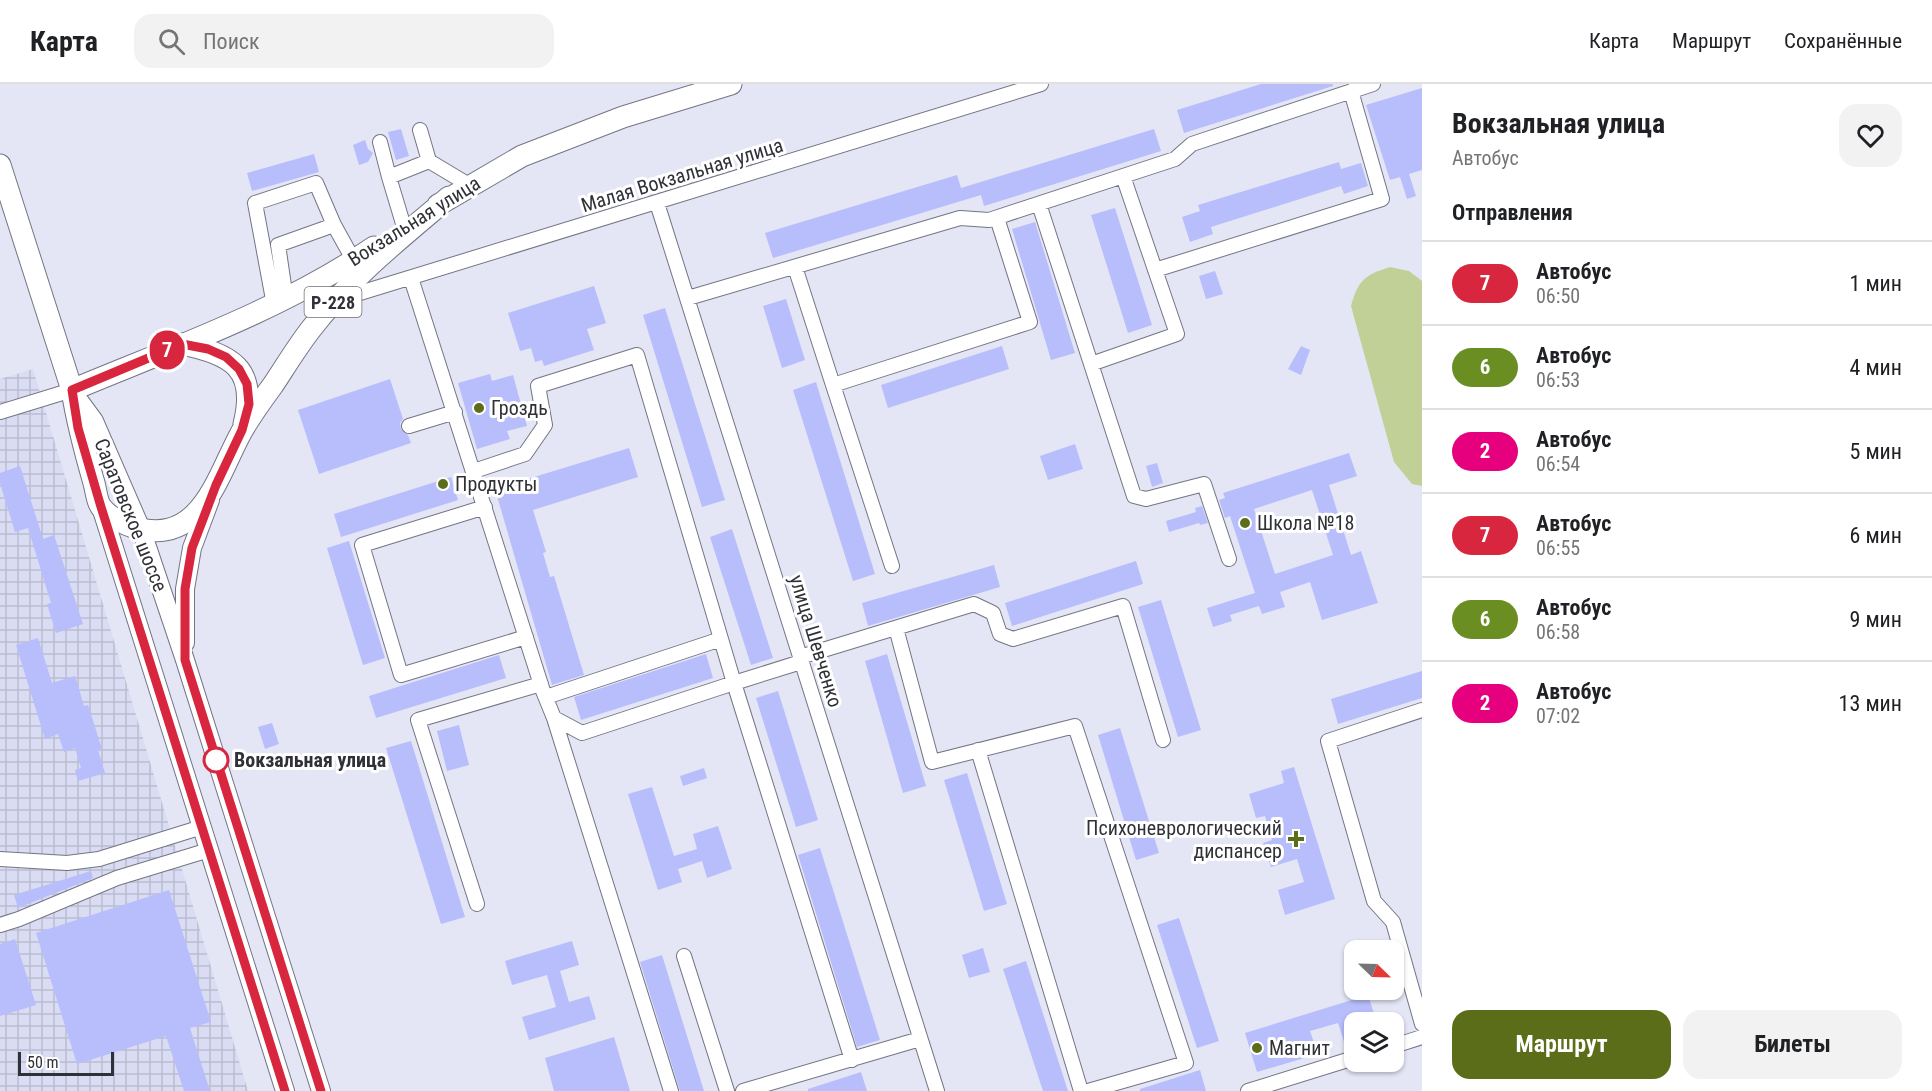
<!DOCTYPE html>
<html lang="ru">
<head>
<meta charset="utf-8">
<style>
	:root { --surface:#fff; --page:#f2f2f2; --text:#202124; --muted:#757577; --line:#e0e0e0; --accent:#5c6d19 }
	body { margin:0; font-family:"Roboto Condensed",sans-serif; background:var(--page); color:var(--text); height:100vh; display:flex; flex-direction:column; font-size:22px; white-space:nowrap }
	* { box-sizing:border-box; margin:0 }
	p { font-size:20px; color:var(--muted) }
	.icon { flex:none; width:33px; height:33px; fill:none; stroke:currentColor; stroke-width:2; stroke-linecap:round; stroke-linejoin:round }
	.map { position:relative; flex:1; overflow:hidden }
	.details { display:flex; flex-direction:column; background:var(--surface); width:510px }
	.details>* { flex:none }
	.badge { padding:0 12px; border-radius:20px; font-size:21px; line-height:39px }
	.needle { width:39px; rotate:113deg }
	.buttons { position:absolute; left:1344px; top:856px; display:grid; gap:12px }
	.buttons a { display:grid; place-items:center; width:60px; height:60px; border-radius:12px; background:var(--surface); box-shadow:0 2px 4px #0004; font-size:30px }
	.scale { position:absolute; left:18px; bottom:15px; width:96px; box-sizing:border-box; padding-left:6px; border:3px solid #303137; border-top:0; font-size:16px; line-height:21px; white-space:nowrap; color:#303137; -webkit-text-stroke:4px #fff; paint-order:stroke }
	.map>.badge { position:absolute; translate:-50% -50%; box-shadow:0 0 0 3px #fff }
	h2 { padding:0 30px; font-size:22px; line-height:54px }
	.round { display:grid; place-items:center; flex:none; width:63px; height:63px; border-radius:18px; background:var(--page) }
	.headline { display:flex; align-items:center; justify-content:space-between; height:102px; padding:0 30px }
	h1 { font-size:28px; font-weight:700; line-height:45px }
	.cta { display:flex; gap:12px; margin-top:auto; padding:12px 30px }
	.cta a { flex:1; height:69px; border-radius:18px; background:var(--accent); color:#fff; font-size:24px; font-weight:700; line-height:69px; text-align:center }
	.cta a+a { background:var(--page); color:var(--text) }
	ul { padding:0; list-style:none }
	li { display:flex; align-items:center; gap:18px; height:84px; padding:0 30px; border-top:2px solid var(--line) }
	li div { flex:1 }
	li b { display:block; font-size:22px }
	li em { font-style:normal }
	li .badge { min-width:66px; font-weight:700; text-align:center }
	header { display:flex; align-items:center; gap:36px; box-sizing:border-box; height:84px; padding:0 30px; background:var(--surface); border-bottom:2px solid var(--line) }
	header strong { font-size:28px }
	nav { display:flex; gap:33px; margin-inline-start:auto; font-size:21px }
	.search { width:420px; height:54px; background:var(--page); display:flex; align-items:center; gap:15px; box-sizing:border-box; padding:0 21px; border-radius:18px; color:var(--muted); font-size:22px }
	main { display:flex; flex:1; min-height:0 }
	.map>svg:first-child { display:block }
	.industrial { fill:url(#industrial-grid) }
	.grass { fill:#c0d097 }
	.building { fill:#b7befb; fill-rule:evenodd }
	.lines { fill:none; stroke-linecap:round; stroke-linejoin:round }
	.minor-casing { stroke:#737583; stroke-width:16 }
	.major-casing { stroke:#737583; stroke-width:20 }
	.highway-casing { stroke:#737583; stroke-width:23 }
	.minor { stroke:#fff; stroke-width:14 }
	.major { stroke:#fff; stroke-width:18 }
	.highway { stroke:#fff; stroke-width:21 }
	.line-casing { stroke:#fff; stroke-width:14 }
	.line { stroke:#d7263d; stroke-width:9 }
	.poi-dot { fill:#5c6d19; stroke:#fff; stroke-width:2 }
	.stop-dot { fill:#fff; stroke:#d7263d; stroke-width:3 }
	.labels { text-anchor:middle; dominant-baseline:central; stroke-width:6; stroke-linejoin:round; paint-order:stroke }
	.shield { fill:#fff; stroke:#6e6f73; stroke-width:1.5 }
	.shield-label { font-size:18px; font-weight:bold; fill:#303137 }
	.street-label { font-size:20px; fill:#303137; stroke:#fff }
	.poi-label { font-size:20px; fill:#303137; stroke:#fff; text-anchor:start }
	.stop-label { font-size:20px; font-weight:bold; fill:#303137; stroke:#fff; text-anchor:start }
</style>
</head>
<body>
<header>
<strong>Карта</strong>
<div class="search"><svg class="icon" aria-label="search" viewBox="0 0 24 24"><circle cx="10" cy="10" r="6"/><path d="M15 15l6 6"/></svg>Поиск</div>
<nav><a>Карта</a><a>Маршрут</a><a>Сохранённые</a></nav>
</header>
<main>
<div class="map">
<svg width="1422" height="1007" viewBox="0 0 1422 1007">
	<defs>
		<pattern id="industrial-grid" width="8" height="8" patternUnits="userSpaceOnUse" patternTransform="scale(1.5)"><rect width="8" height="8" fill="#d9dcf3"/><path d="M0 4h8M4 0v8" fill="none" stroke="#bbbdd1"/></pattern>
	</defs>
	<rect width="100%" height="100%" fill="#e4e6f6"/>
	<path class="industrial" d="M33,285L248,1007H0V295Z"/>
	<path class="grass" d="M1390,183L1409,187L1422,197V402L1412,400L1394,378L1351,222C1358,196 1365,191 1390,183Z"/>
	<path class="building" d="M1261,0H1333V2L1184,49L1177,26Z
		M1422,4V86L1409,90L1416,112L1407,115L1400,93L1390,96L1366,21Z
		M401,45L409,72L396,76L388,48Z
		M1154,45L1161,67L984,122L981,111L773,174L765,149L957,91L961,104Z
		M365,56L368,65L373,69L368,78L359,81L353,61Z
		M314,70L319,88L252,107L247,89Z
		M1339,78L1341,85L1361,79L1368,102L1344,110L1341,102L1211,143L1213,150L1190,158L1182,133L1200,127L1198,121Z
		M1115,124L1152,241L1128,249L1091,131Z
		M1035,138L1075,269L1051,276L1012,145Z
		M1215,187L1223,210L1206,215L1199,192Z
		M594,202L606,239L587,245L594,266L544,282L542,276L535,278L531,264L520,267L508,229Z
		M786,215L805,276L782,284L763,222Z
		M665,224L725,416L702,423L643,231Z
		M1002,262L1009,285L888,324L881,301Z
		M1301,262L1310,266L1301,291L1288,285Z
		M490,290L492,297L513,291L527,342L507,347L510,355L477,365L458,299Z
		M390,295L403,335L400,339L401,345L408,351L411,359L319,390L298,326Z
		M816,298L875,490L853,497L793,306Z
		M1075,360L1083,385L1048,396L1040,372Z
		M629,364L638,393L533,426L546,468L543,469L550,493L554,492L584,591L552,601L495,405Z
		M1349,369L1357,392L1329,401L1351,471L1361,467L1378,519L1322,536L1310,498L1280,508L1285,523L1262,530L1259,522L1230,531L1232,537L1213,543L1207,524L1255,509L1230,432L1225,434L1219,416L1225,414L1223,409ZM1312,406L1333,471L1275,490L1254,425Z
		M1157,379L1163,399L1152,403L1146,382Z
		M20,382L43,455L54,451L83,540L56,549L47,520L51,519L28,444L15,448L0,399V389Z
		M451,393L458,416L341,453L334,430Z
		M1202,422L1208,439L1200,441L1199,439L1169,448L1166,437L1196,428L1195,424Z
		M732,445L773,574L751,581L710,453Z
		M349,457L385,574L363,581L327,464Z
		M1136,477L1143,500L1012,542L1005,519Z
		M994,481L1000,503L868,542L862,519Z
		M1161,516L1201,646L1178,653L1138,523Z
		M38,554L52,599L75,592L84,622L88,621L102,665L98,666L105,689L78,697L75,686L81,684L75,664L64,668L58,650L45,655L16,561Z
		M706,570L713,594L581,636L574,613Z
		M887,570L926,702L903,709L865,577Z
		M499,571L506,594L376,634L369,612Z
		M1422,587V614L1338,640L1331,615Z
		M778,607L818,736L796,743L756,614Z
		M272,639L279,660L265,665L258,643Z
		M459,641L469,681L447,687L437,647Z
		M1120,644L1159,769L1136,776L1098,651Z
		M411,657L465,833L441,840L386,664Z
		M1294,683L1335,815L1285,831L1278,806L1304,798L1297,775L1271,783L1263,759L1272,756L1265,732L1256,734L1249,710L1284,699L1281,687Z
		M704,684L707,694L683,702L680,692Z
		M967,689L1007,820L984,827L944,696Z
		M652,703L674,772L697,765L693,750L718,742L732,785L707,794L702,777L678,785L682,798L658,806L628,710Z
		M820,764L880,956L857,963L798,771Z
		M91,787L93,794L18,824L14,811Z
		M169,806L211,938L190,944L210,1007H184L166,952L77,980L36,849Z
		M1179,834L1219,957L1197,964L1157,841Z
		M15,855L36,921L0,932V860Z
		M572,857L579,881L560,887L569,918L589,912L596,935L529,956L522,933L556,923L547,891L512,901L505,877Z
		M983,864L990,888L969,894L962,871Z
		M662,871L704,1007H680L640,878Z
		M1026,877L1068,1007H1043L1003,885Z
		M1368,911L1377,939H1354V958L1345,961L1338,939L1310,947L1318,970L1257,988L1245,949Z
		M614,953L630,1007H554L545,974Z
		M1200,986L1206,1007H1140V1005Z
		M861,988L867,1007H808V1005Z"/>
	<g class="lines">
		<defs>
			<path id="minor" d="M420,46L429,77L469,101
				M380,58L389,93
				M657,119L937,1007
				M1039,120L1134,412L1146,415L1204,400L1229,475
				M404,143L389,93L429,77
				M795,183L833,301L1030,238L997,134
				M1155,186L1382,115L1351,7
				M411,194L543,607L554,634L582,649L734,599L637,271L538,302L545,341L525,370L474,387
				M688,214L960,134L989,136L1175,75L1192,60L1373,0
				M286,215L278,161L334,141
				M337,216L1041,0
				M274,221L255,119L316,99L334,141L354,177
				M1091,280L1177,250L1123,92
				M833,301L892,482
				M0,328L72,306
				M409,342L455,328
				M485,423L362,461L401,591L526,553
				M896,544L932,678L1075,642L1186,979L1088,1007
				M800,573L974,520L993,529L1000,550L1013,555L1123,522L1163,656
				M801,578L734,599L852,976
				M546,613L721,555
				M1422,626L1328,657L1374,817L1393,838L1422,940
				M554,634L671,1007
				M978,666L1081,1007
				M0,775L67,779L99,775L202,743
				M477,820L418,636L541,600
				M0,841L19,835L117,794L209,766
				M684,872L727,1007
				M1394,962L1422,953
				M743,1007L920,955
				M1248,1007L1354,974"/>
			<path id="major" d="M72,307L94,337L141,445L185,576L321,1007
				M101,423L285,1007
				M185,559V505L192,464L210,416"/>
			<path id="highway" d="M0,81L72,306C77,338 85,368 94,399C96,406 97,419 102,424C109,433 122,439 133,443C201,464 217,392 242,347C251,331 262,316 273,301C285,283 297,263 311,245C350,194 401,154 449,113
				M438,121L522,72L623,33L731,0
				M182,260C231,270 258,284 244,340
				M72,306C175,263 281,226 374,163"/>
		</defs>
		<use href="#minor" class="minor-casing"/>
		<use href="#major" class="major-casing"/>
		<use href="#highway" class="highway-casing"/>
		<use href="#minor" class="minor"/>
		<use href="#major" class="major"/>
		<use href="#highway" class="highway"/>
	</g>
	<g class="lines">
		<defs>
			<path id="line" d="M285,1007L101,423L78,344L72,306L182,260L208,265L226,273L239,285L247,300L249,320L242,346L216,401L192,464L185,505V576L321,1007"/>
		</defs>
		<use href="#line" class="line-casing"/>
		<use href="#line" class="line"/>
	</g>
	<g class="poi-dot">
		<circle cx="479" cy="324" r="6"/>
		<circle cx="443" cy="400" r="6"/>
		<circle cx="1245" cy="439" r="6"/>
		<path d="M1293 746h6v6h6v6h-6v6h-6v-6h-6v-6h6z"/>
		<circle cx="1257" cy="964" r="6"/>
	</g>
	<circle class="stop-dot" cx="216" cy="676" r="12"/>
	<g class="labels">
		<rect class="shield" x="304.5" y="203" width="57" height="30" rx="4.5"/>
		<g class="shield-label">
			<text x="333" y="218">Р-228</text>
		</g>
		<g class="street-label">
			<text transform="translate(682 91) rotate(-17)">Малая Вокзальная улица</text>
			<text transform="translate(414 137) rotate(-32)">Вокзальная улица</text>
			<text transform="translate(131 431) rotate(68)">Саратовское шоссе</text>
			<text transform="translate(816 557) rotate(73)">улица Шевченко</text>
		</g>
		<g class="poi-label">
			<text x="491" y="324">Гроздь</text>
			<text x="455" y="400">Продукты</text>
			<text x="1257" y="439">Школа №18</text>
			<text x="1282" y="744" text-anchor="end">Психоневрологический<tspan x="1282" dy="23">диспансер</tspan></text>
			<text x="1269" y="964">Магнит</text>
		</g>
		<g class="stop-label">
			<text x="234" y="676">Вокзальная улица</text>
		</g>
	</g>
</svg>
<div class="buttons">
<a><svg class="needle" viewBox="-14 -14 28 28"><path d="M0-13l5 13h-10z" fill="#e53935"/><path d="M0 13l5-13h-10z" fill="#757577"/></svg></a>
<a><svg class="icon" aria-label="layers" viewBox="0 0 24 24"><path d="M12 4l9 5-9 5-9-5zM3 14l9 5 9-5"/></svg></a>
</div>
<div class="scale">50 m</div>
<b class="badge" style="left:167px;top:266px;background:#d7263d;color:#fff">7</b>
</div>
<section class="details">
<div class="headline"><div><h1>Вокзальная улица</h1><p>Автобус</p></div><a class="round"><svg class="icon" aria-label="heart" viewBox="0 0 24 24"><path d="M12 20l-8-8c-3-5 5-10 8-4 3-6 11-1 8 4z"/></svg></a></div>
<h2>Отправления</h2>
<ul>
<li><span class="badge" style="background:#d7263d;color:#fff">7</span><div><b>Автобус</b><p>06:50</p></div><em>1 мин</em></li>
<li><span class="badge" style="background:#6b8e23;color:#fff">6</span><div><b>Автобус</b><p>06:53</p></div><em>4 мин</em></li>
<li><span class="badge" style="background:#e6007e;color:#fff">2</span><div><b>Автобус</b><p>06:54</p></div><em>5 мин</em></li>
<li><span class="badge" style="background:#d7263d;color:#fff">7</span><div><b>Автобус</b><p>06:55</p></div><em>6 мин</em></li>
<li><span class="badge" style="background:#6b8e23;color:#fff">6</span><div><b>Автобус</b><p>06:58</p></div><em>9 мин</em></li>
<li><span class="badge" style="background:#e6007e;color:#fff">2</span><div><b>Автобус</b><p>07:02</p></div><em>13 мин</em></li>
</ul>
<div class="cta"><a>Маршрут</a><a>Билеты</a></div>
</section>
</main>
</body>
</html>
